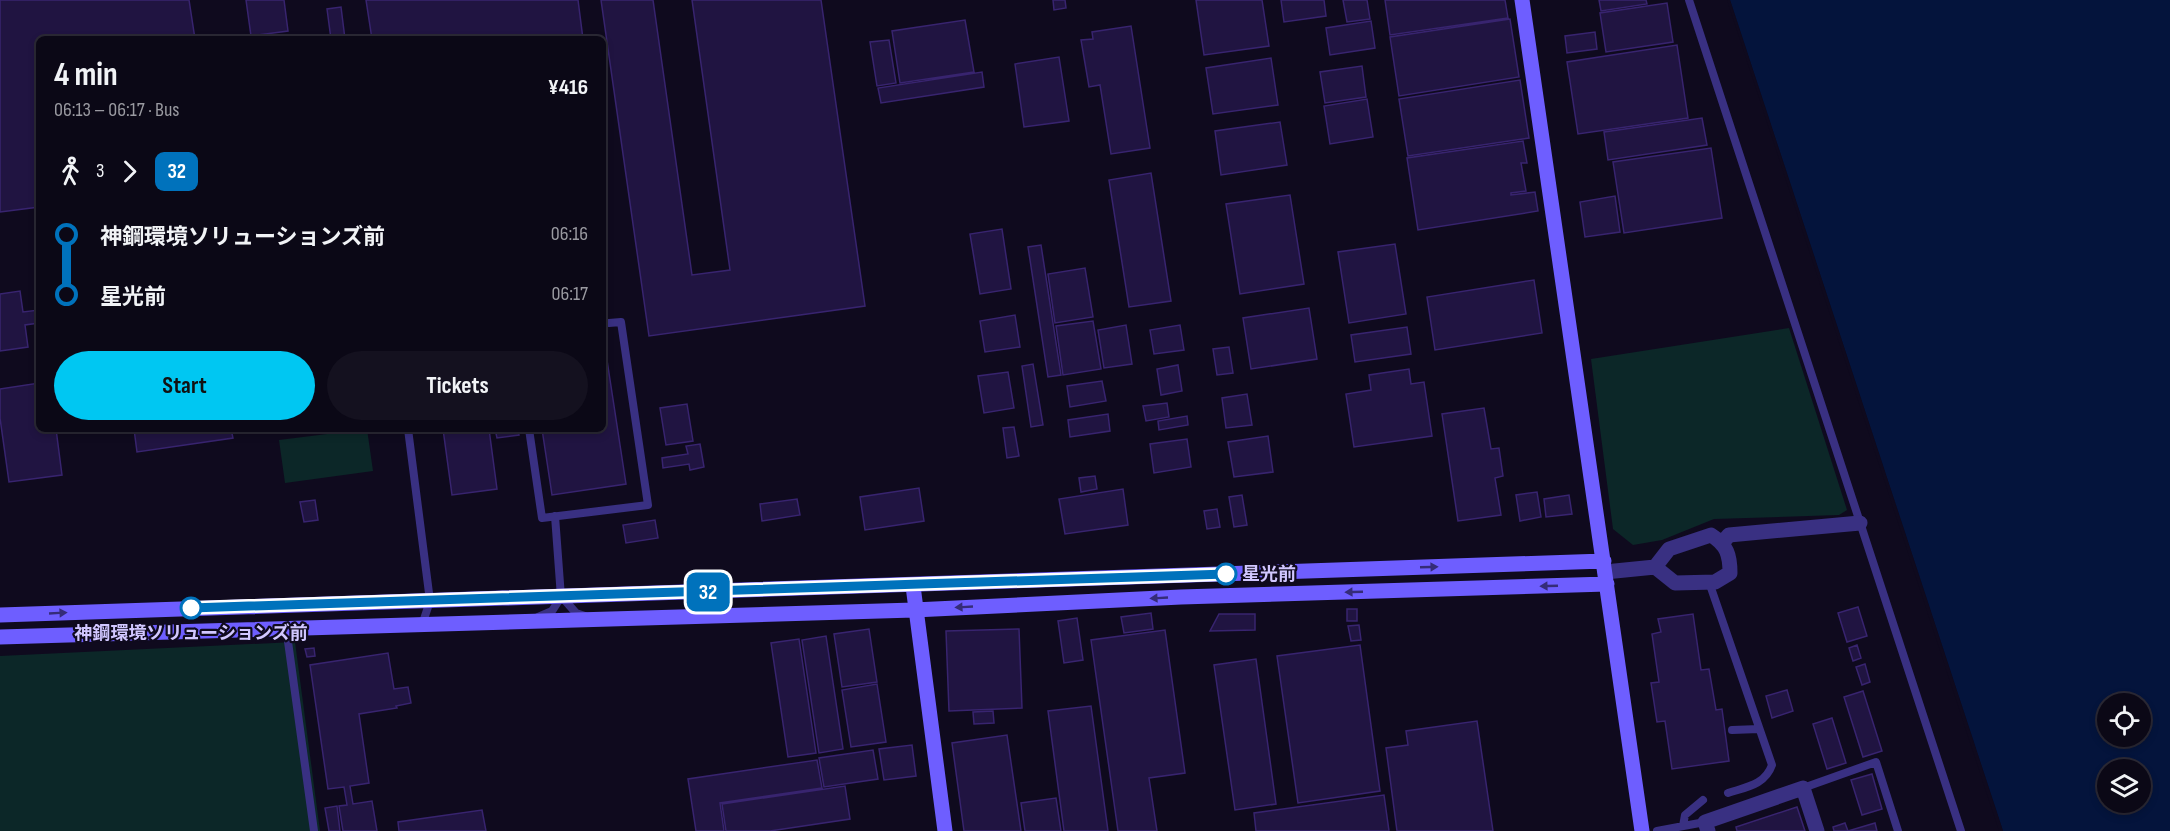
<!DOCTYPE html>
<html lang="en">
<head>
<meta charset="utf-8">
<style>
	:root { --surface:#0b0816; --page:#14111f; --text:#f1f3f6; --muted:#9a9aa1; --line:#2b2935; --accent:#00c7f2 }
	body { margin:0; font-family:"Sofia Sans Condensed","Noto Sans JP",sans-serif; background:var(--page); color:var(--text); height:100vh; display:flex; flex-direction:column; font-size:22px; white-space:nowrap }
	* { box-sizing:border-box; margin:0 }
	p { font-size:20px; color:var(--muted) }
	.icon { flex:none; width:33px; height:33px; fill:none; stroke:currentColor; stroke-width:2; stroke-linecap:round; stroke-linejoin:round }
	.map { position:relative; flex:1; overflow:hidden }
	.panel { position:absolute; left:36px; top:36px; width:570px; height:396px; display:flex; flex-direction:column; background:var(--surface); border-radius:9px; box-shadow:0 3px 9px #0003,0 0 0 2px var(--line) }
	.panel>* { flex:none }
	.badge { padding:0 12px; border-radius:9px; font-size:21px; line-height:39px }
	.fabs { position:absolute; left:2097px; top:693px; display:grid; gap:12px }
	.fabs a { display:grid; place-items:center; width:54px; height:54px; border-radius:50%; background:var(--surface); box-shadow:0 3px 9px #0003,0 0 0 2px var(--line); font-size:30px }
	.map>.badge { position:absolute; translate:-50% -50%; box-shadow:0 0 0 3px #fff }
	.legs { display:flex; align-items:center; gap:9px; height:66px; padding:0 18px; font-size:20px }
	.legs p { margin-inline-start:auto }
	.overview { display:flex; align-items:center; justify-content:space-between; height:102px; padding:0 18px }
	h1 { font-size:33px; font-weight:700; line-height:45px }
	.primary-button { display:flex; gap:12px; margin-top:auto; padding:12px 18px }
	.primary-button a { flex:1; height:69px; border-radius:36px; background:var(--accent); color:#111; font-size:24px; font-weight:700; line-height:69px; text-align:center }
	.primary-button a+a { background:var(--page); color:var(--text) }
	ul { padding:0 18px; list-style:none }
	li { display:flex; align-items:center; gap:21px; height:60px; font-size:22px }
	li i { display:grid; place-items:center; width:9px; height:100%; margin:0 8px; background:currentColor }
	li i::after { content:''; width:15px; height:15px; margin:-8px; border:4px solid; border-radius:50%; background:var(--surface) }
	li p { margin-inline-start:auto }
	li:first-child i { background:linear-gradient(#0000 50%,currentColor 0) }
	li:last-child i { background:linear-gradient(currentColor 50%,#0000 0) }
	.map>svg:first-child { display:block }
	.green { fill:#0c2728 }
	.water { fill:#04143c; fill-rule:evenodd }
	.pier { fill:#0f0a1e }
	.building { fill:#201441; stroke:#38246f; stroke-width:1.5 }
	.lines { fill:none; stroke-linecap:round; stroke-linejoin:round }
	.lane { stroke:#393082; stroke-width:8 }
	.street { stroke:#393082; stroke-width:15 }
	.secondary { stroke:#6e5eff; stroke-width:15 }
	.oneway { fill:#352c78 }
	.line-1-casing { stroke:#fff; stroke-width:14 }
	.line-1 { stroke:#0072bc; stroke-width:9 }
	.stop-1-dot { fill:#fff; stroke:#0072bc; stroke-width:3 }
	.labels { text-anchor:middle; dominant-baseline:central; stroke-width:4.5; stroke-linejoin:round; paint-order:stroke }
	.stop-label { font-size:18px; font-weight:bold; fill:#d1c7ff; stroke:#0f0a1e; text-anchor:start }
</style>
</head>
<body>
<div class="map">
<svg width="2170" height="831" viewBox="0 0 2170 831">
	<rect width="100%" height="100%" fill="#0f0a1e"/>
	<path class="green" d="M1789,328L1847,510L1839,515L1714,519L1662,540L1633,545L1613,529L1591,359Z
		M367,429L373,471L285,483L279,440Z
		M295,642L320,831H0V656Z"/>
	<path class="water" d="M1730,0H2170V831H2003ZM2108,704H2140V736H2108ZM2108,770H2140V802H2108Z"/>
	<path class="pier" d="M1727,0H1730L2003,831H1999Z"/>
	<path class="building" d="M0,0H189L195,39H39V207L0,212Z
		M246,0H284L288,31L251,36Z
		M366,0H578L583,39H372Z
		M601,0H653L692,275L730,270L692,0H821L865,306L649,336Z
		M1053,0H1065L1066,8L1054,10Z
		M1196,0H1262L1269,46L1204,55Z
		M1281,0H1324L1326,16L1284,22Z
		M1343,0H1367L1370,19L1347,22Z
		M1385,0H1505L1508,18L1390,35Z
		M1599,0H1646L1647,4L1601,11Z
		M1667,3L1673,42L1606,52L1600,13Z
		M341,7L345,39H331L327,9Z
		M1510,19L1519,77L1399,96L1390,37Z
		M965,20L974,72L900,83L892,31Z
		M1371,21L1375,48L1330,55L1326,28Z
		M1131,26L1150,148L1111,154L1100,85L1089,87L1081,40L1093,39L1092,32Z
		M1595,32L1597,49L1567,53L1565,36Z
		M889,40L896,83L877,86L870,42Z
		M1677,45L1688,118L1578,134L1567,62Z
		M1059,57L1069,121L1024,127L1015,64Z
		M1271,58L1278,105L1213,114L1206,68Z
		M1362,66L1366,97L1325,103L1320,72Z
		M982,72L984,87L881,103L878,88Z
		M1520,80L1529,138L1408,156L1399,99Z
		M1367,99L1373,137L1330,144L1324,106Z
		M1702,118L1707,145L1608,160L1604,132Z
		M1280,122L1287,165L1221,175L1215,131Z
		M1523,141L1527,163H1521L1526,191L1511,193V195L1535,192L1538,211L1418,230L1407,158Z
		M1711,148L1722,218L1624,233L1613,162Z
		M1151,173L1171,301L1129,307L1109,180Z
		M1290,195L1304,284L1240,294L1226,204Z
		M1615,196L1620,232L1585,237L1580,202Z
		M1002,229L1011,289L980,294L970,234Z
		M1395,244L1406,314L1349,323L1338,252Z
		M1041,245L1061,375L1048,377L1028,247Z
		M1085,268L1093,317L1055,323L1048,274Z
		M1534,280L1542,333L1435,350L1427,297Z
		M20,291L23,312L39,310V323L25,325L28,347L0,351V294Z
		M1309,308L1317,359L1251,369L1243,318Z
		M1015,315L1020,347L985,352L980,321Z
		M1093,321L1101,369L1063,375L1056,326Z
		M1126,325L1132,364L1104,368L1098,330Z
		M1180,325L1184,350L1154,354L1150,330Z
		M1407,327L1411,354L1355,362L1351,335Z
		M603,334L626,484L552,495L542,429H603Z
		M1229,347L1233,373L1217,375L1213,349Z
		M1033,364L1043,425L1031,427L1022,366Z
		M1178,365L1182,391L1161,395L1157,369Z
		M1409,369L1411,384L1424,382L1432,436L1354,447L1346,394L1371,390L1369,375Z
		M1008,372L1014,408L984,413L978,376Z
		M1102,381L1106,401L1070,407L1067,386Z
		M39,383V429H56L62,475L9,482L0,418V389Z
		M1247,394L1252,425L1226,428L1222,398Z
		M1167,403L1169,417L1146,421L1143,406Z
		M687,404L693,441L666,445L660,408Z
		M1484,408L1491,449L1499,448L1503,476L1495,478L1501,515L1458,521L1442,414Z
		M1108,414L1110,431L1070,437L1068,420Z
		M1187,416L1188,425L1159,430L1158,421Z
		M1014,427L1019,456L1007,458L1003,428Z
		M134,429H231L233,438L137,452Z
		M443,429H489L497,489L452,495Z
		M495,429H518L519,435L497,438Z
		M1268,436L1273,472L1234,477L1228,442Z
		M1187,439L1191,467L1154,473L1150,444Z
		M700,444L704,467L690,470L689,464L663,468L662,458L688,454L686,446Z
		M1095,476L1097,489L1081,492L1079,478Z
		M919,488L924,521L865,530L860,497Z
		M1123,489L1128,525L1065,534L1059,499Z
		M1537,492L1541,517L1520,521L1516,495Z
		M1242,495L1247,525L1234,527L1229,497Z
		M1569,495L1572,514L1546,517L1544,499Z
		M797,499L800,515L762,521L760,504Z
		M315,500L318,520L304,522L300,502Z
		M1217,509L1220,527L1207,529L1204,511Z
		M655,520L658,538L626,543L623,525Z
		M1858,607L1867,636L1847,642L1838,613Z
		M1347,609H1357V621H1347Z
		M1151,613L1153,629L1124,633L1121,617Z
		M1219,614H1255V630L1210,631Z
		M1693,614L1701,670L1709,669L1716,710L1722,709L1729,761L1672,769L1665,721L1657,722L1651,683L1659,682L1652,634L1661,632L1658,619Z
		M1077,618L1083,660L1064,663L1058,621Z
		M1359,625L1361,640L1351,641L1348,626Z
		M869,629L877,682L842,687L834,634Z
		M1019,629L1022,708L949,711L946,631Z
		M1165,630L1185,773L1149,778L1157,831H1118L1091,640Z
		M826,636L843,749L819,753L802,640Z
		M799,639L816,753L788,757L771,643Z
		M1360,645L1380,791L1298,803L1277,656Z
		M1857,645L1861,658L1853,661L1849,648Z
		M314,648L315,656L307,657L305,649Z
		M388,653L394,689L408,687L411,703L396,706L397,708L359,714L369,783L350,786L353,804L372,801L377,831H343L339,806L347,805L344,787L328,789L310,665Z
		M1256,659L1276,804L1235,810L1214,665Z
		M1865,664L1870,682L1862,685L1856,667Z
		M877,684L886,742L851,747L842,690Z
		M1787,690L1793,711L1772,718L1766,696Z
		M1863,691L1882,751L1863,757L1844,697Z
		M1091,706L1108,831H1064L1048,711Z
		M993,711L994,723L974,724L973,712Z
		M1832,718L1846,763L1827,769L1813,724Z
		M1477,721L1493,831H1397L1386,748L1408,745L1406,731Z
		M1007,735L1021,831H964L952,743Z
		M912,745L916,776L884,780L879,749Z
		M873,750L878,779L824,787L819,758Z
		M817,760L822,788L720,803L724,831H696L688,779Z
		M1872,774L1882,809L1862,815L1851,780Z
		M845,786L850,819L770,831H726L722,804Z
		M1384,795L1389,831H1256L1254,813Z
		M1056,798L1061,831H1025L1021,803Z
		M337,806L340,831H329L325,808Z
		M1797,807L1805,831H1737L1736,827Z
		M482,810L486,831H399L398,822Z
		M1845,823L1848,831H1834L1833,827Z
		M1875,823L1877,831H1848Z"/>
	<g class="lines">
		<path class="lane" d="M1689,0L1961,831
			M408,429L430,601L423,622
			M529,429L542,518L648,505L621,322L609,323
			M1709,582L1772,765C1765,785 1746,787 1728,793
			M562,597L576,613L585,616
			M538,617L552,611L561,597L555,516
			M286,627L314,831
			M1732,730L1759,729
			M1803,788L1876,762L1898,831
			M1683,826L1685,815L1703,800
			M1657,831L1705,822"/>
		<path class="street" d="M1723,542L1729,535L1860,523
			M1605,572L1655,567L1675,583L1715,582L1730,573C1730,555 1727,545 1711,535L1669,549L1655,567
			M1708,831L1705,822L1803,788L1817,831"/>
		<path class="secondary" d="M1522,0L1642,831
			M913,586L945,831
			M0,615L1604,561
			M0,637L914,610L1181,597L1607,584"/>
	</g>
	<defs><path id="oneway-solid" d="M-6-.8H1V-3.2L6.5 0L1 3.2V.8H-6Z" transform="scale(1.5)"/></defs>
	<g class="oneway">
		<use href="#oneway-solid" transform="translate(1429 567) rotate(-2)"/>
		<use href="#oneway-solid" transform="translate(1549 586) rotate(178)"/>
		<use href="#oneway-solid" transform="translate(1354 592) rotate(178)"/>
		<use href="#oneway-solid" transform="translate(1159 598) rotate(177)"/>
		<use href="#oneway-solid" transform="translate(964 607) rotate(177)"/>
		<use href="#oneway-solid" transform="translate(58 613) rotate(-3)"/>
	</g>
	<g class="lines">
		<defs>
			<path id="line-1" d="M191,608L1226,574"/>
		</defs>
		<use href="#line-1" class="line-1-casing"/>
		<use href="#line-1" class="line-1"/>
	</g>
	<g class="stop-1-dot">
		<circle cx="1226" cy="574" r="10"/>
		<circle cx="191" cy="608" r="10"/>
	</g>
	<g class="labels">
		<g class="stop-label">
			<text x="1242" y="574">星光前</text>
			<text x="191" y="633" text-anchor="middle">神鋼環境ソリューションズ前</text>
		</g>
	</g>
</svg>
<div class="fabs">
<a><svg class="icon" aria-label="locate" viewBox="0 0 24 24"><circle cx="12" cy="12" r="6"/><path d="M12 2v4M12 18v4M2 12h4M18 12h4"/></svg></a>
<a><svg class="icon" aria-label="layers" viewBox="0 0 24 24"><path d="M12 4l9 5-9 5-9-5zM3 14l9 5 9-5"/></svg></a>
</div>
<b class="badge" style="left:708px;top:592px;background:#0072bc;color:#fff">32</b>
<section class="panel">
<div class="overview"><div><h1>4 min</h1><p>06:13 – 06:17 · Bus</p></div><b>¥416</b></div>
<div class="legs"><svg class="icon" aria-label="walk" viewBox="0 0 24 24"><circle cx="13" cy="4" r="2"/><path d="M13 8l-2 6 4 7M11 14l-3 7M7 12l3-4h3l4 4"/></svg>3<svg class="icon" aria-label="forward" viewBox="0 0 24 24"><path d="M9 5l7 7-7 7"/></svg><b class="badge" style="background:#0072bc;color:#fff">32</b></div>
<ul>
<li><i style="color:#0072bc"></i><b>神鋼環境ソリューションズ前</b><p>06:16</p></li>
<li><i style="color:#0072bc"></i><b>星光前</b><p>06:17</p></li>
</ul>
<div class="primary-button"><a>Start</a><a>Tickets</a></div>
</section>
</div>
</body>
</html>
